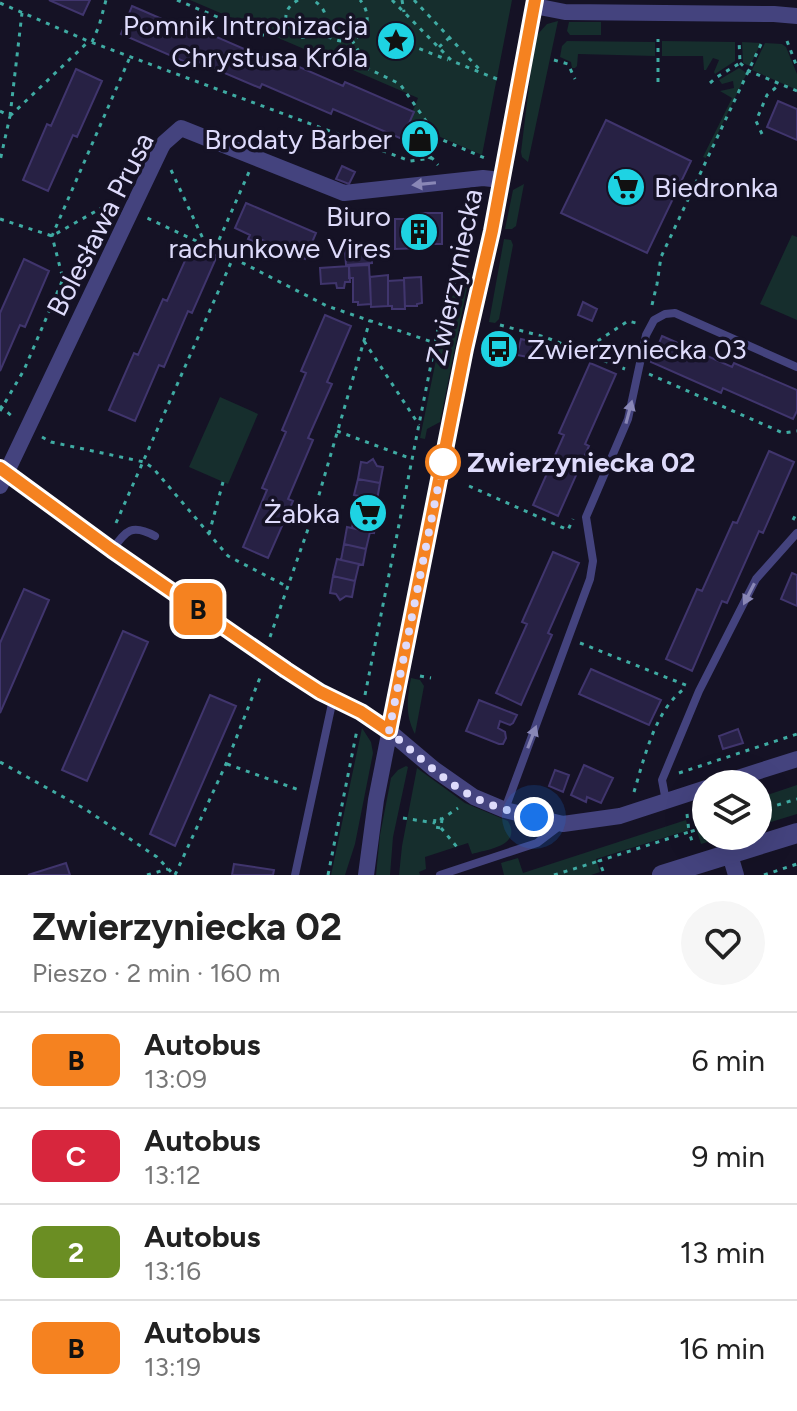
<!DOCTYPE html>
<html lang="pl">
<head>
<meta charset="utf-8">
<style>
	:root { --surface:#fff; --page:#f6f6f6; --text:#222; --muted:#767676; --line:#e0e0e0 }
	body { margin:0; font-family:Figtree,sans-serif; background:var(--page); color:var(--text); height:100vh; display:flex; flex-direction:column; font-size:30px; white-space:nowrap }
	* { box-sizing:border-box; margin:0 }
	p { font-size:26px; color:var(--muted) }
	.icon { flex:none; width:44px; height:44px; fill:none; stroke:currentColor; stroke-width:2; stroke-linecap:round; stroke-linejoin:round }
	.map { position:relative; height:875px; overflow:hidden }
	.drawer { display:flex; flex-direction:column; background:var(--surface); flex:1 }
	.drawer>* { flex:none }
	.badge { padding:0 16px; border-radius:12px; font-size:28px; line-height:52px }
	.fabs { position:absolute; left:692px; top:770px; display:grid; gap:16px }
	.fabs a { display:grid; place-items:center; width:80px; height:80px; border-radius:50%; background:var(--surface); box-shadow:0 8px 32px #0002; font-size:40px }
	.you { position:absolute; width:40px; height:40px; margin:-20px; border:6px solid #fff; border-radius:50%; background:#1a73e8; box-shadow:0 0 0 12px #1a73e833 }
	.map>.badge { position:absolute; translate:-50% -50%; box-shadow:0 0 0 4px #fff }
	.round { display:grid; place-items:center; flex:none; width:84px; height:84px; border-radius:42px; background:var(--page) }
	.headline { display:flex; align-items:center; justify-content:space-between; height:136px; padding:0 32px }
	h1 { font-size:38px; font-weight:700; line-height:60px }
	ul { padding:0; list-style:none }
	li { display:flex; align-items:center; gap:24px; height:96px; padding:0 32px; border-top:2px solid var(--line) }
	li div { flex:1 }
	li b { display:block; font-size:30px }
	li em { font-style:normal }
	li .badge { min-width:88px; font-weight:700; text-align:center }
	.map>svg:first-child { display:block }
	.green { fill:#162e2d }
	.building { fill:#272144; stroke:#40356d; stroke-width:2 }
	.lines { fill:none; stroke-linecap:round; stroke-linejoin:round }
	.path { stroke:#3faba3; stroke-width:3; stroke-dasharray:4 6; stroke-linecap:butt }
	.service { stroke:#44437e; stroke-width:8 }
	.minor { stroke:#44437e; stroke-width:16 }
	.tertiary { stroke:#44437e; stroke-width:20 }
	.oneway { fill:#8987b6 }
	.line-casing { stroke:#fff; stroke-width:18 }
	.line { stroke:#f58220; stroke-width:12 }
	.walk { stroke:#dedbfb; stroke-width:8; stroke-dasharray:0 14.4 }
	.stop-dot { fill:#fff; stroke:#f58220; stroke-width:4 }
	.labels { text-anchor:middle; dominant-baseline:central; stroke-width:7; stroke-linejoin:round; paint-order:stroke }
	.poi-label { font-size:28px; fill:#dedbfb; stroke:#151225; text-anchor:end }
	.street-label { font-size:28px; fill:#dedbfb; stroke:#151225 }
	.stop-label { font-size:28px; font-weight:bold; fill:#dedbfb; stroke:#151225; text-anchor:start }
</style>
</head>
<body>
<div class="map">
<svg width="797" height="875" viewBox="0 0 797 875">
	<rect width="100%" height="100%" fill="#151225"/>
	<path class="green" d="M190,0H512L482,155L408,123L418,98Z
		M558,21L528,162L522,157L521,152L531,70L537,35L547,24Z
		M569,22H601V35H570L567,31Z
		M567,41L655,42V56L578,54L577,66L575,68H572L571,62L560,57L562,46Z
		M662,41L735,42V61L715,74L714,72L719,60L713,58L706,70H704L703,56H662Z
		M742,42L761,43L750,66L743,63Z
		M765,43L782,44L786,47L797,74V90L752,70Z
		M739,68L747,73L706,158L703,157L732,98L720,91L734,88L733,81L722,84L719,80Z
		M524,184L516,226L512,229H505L513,190Z
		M792,235L797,237V320L760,304Z
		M504,239L511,240L513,245L499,319L495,323L489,322Z
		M468,273H470L440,422L427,429L425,439L420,438L446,311L450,300Z
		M220,397L258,414L228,484L189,467Z
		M411,678L420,680L424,686L415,734C405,715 407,699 411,678Z
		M362,728L371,742L373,753L355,844L345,875H331Z
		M406,766L408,767L393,837L390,875H376L380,835L391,778L398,770Z
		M417,768L465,803L508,821C522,846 489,849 472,854L468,843L425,857L426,869L419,872L420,875H399L402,846Z
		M797,785V814L758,826V798Z
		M706,814V836H727L701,844L693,818Z
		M686,820L689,830L596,859L600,872L591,875H504L501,863L518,858L523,873Z"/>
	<path class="building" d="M49,0H90L83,15Z
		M132,6L201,36L203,31L272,61L274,56L343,86L345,82L414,112L402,139L333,109L331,114L262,84L260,88L192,59L190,64L121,34Z
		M76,69L102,81L77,137L73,135L48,191L23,180L47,124L51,126Z
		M778,101L797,109V140L767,127Z
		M606,120L691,161L647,253L561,213Z
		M408,124L435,135L428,150L402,139Z
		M342,166L355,172L349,184L336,179Z
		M246,203L316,233L305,259L291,253L289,258L282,254L284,250L258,238L255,242L248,239L250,235L235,228Z
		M420,213H442V244H421V248L395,249V219H420Z
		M192,245L217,256L192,313L188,311L164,367L159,365L135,421L109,410L134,353L138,355L163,299L167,301Z
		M371,248L372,263L346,265L345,251Z
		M24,259L49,271L25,327L20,325L0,371V313Z
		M369,265L371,304L358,305V302H353V278H349V266Z
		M349,266L350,282H345L344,288H337L336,283L321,284L320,268Z
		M388,275V306L371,307L370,277Z
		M421,277L422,303L417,304V306H405L404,278Z
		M404,280L405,309H392V306H388V281Z
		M583,302L597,309L592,321L578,315Z
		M325,315L351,326L327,382L332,384L308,438L313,440L288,499L293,501L268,558L243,547L267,490L262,488L286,432L282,430L306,373L301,371Z
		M662,336L732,367L734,363L797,390V411L793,419L723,388L721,393L651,362Z
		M521,339L538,343L534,358L517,355Z
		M590,363L616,374L585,444L589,446L558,516L533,505L564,435L559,433Z
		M769,451L794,462L763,533L759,531L727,603L722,601L692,671L666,659L697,589L702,591L733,522L737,523Z
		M373,459L377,466L383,467L380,483L358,479L361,462L367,463Z
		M358,479L380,483L377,500L354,495Z
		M358,496L380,500L377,517L355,512Z
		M355,512L377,517L374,533L352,528Z
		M347,527L370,532L366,549L344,544Z
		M344,544L366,549L363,565L341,560Z
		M553,552L579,563L548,633L552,635L521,705L496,693L527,624L522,622Z
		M337,559L359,564L355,581L333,576Z
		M792,573L797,575V606L781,599Z
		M333,576L355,581L352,597L346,596L340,600L336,594L330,593Z
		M24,589L49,600L0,713V643Z
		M123,631L148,642L87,781L62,770Z
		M591,669L661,700L649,725L579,694Z
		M210,695L236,706L175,846L150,834Z
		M479,700L517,715L513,723L510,725L500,721L498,728L505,732L506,738L503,744H499L466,731Z
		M738,729L743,743L723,749L719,736Z
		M584,765L613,778L601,803L587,797L586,802L571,795Z
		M555,770L569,775L563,792L549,786Z
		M66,863L70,875H28Z
		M234,864L274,870L273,875H232Z"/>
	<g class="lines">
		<path class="path" d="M177,0L260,35H272L289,29
			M298,0C290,5 285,10 286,20C290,59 351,24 313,0
			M392,0L452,61L502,81
			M402,0L404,12
			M414,0L481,71
			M0,3L88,41L410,161L432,158L438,165
			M319,32C327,36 335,41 343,41C367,41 374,16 360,0
			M352,40L369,69L400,84L438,138L487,159
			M787,41L797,67
			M92,42L99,26L106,0
			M410,45L448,60
			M439,47L449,38
			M554,60L568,64L575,79
			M740,63L749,71L797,91
			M658,82V39
			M710,83L717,77L740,63L739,40
			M0,111L10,116L0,161
			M10,116L88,42
			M10,116L22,13
			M762,134L756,121L767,95L779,85
			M429,159L438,138
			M171,170L205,243
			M0,219L52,236L112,202L116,204
			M215,249L249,172
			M233,258L327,306L435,343
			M652,305L657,284L661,257L763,40
			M500,325L545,337L625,369
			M364,341L419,425
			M581,352L628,321L636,323
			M649,374L783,433L797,431
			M0,406L13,417
			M0,411L24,370L63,279L52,236L130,57
			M337,431L412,459
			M42,437L51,442L144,462L153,468L228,556L288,587
			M469,486L568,530L573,519
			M793,520L797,512
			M116,523L233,258L147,218
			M209,534L223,482
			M270,637L314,512L370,320
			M580,643L688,686
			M420,676L431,678
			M365,695L443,304L467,260
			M0,762L85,809L157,857L174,875
			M227,764L299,790
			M679,773L797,734
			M634,792C644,759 655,710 684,689
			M758,811L797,799
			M687,814L689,832L706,827
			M403,818L435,823
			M442,819L441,828L434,827L435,818L442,819L458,808
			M441,828L457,847
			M603,871L599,861L689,832L693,844
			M147,875L168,869
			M175,875L226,764L261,675
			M328,875L357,730
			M554,875L599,861
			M764,875L797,864"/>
		<path class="service" d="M112,550C126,531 131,523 155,536
			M666,801L662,780L699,691L756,579L797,533
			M505,809L590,579L593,561L586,517L628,419L646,335L654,320L665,314L675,313L797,367
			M295,875L333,699
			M440,875L537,843L562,824"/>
		<path class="minor" d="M534,6L565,12L774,14L797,16
			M0,468L112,550L286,670L320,692L361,712L389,731L434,769L474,797L505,810L563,824L620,816L706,788
			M0,486L161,148L164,143L181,128L344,193L483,178L501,180
			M719,784L797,759
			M730,855L736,875
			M366,875L376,800L465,349L492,231L535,0"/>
		<path class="tertiary" d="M662,875L797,833"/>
	</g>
	<defs><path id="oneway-solid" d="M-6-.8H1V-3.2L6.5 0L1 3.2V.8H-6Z" transform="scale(2)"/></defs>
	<g class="oneway">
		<use href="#oneway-solid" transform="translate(424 184) rotate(174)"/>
		<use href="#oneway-solid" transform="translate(629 412) rotate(-75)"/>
		<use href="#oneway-solid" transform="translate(749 594) rotate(117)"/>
		<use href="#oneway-solid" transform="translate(532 737) rotate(-69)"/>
	</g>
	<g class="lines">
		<defs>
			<path id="line" d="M0,468L112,550L286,670L320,692L361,712L389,731L465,349L492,231L535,0"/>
		</defs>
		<use href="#line" class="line-casing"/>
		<use href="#line" class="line"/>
		<path class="walk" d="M443,462L389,731C414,752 445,783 474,797C493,807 513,812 534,817"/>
	</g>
	<defs>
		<symbol id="sight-disc" viewBox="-11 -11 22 22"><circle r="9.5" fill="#1ed3e3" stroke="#151225"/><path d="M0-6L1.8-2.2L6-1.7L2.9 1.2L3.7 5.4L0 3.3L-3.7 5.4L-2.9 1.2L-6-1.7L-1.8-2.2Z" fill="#111"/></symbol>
		<symbol id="shop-disc" viewBox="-11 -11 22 22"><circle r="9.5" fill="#1ed3e3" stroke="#151225"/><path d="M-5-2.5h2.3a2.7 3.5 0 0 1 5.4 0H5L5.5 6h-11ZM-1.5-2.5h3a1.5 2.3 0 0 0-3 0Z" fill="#111"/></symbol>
		<symbol id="supermarket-disc" viewBox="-11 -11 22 22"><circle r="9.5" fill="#1ed3e3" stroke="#151225"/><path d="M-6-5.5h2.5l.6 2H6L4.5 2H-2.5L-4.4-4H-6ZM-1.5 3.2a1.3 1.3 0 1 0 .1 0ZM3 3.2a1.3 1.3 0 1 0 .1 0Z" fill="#111"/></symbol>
		<symbol id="building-disc" viewBox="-11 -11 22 22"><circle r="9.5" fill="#1ed3e3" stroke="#151225"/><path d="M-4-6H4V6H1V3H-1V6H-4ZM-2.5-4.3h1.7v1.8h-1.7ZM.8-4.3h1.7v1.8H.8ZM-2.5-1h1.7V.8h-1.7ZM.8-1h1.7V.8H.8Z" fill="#111"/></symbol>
		<symbol id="bus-disc" viewBox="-11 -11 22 22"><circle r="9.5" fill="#1ed3e3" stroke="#151225"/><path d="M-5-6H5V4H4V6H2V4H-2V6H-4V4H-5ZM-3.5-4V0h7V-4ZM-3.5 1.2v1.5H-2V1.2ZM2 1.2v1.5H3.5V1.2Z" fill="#111"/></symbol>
	</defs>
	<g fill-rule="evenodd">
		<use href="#sight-disc" x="374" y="19" width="44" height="44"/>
		<use href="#shop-disc" x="398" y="117" width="44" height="44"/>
		<use href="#supermarket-disc" x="604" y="165" width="44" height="44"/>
		<use href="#building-disc" x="397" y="210" width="44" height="44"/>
		<use href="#bus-disc" x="477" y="327" width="44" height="44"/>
		<use href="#supermarket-disc" x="346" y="491" width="44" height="44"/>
	</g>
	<circle class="stop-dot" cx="443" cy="462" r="16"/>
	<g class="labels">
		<g class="poi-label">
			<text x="368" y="25">Pomnik Intronizacja<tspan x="368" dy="32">Chrystusa Króla</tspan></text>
			<text x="392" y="139">Brodaty Barber</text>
			<text x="654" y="187" text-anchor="start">Biedronka</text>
			<text x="391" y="216">Biuro<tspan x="391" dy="32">rachunkowe Vires</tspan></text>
			<text x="527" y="349" text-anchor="start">Zwierzyniecka 03</text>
			<text x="340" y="513">Żabka</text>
		</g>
		<g class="street-label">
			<text transform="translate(100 224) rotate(-63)">Bolesława Prusa</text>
			<text transform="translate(454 277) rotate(-78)">Zwierzyniecka</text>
		</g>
		<g class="stop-label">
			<text x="467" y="462">Zwierzyniecka 02</text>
		</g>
	</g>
</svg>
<div class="fabs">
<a><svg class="icon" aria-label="layers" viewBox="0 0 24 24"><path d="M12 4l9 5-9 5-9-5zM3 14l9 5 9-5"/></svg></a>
</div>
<div class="you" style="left:534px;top:817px"></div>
<b class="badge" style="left:198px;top:609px;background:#f58220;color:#111">B</b>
</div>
<section class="drawer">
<div class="headline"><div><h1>Zwierzyniecka 02</h1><p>Pieszo · 2 min · 160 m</p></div><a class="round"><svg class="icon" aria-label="heart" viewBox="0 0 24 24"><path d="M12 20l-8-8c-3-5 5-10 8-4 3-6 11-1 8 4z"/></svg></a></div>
<ul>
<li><span class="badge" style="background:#f58220;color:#111">B</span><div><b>Autobus</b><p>13:09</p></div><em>6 min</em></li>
<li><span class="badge" style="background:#d7263d;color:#fff">C</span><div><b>Autobus</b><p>13:12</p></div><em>9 min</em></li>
<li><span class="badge" style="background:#6b8e23;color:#fff">2</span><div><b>Autobus</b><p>13:16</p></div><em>13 min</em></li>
<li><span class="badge" style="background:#f58220;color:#111">B</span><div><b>Autobus</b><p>13:19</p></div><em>16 min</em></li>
</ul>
</section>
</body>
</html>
